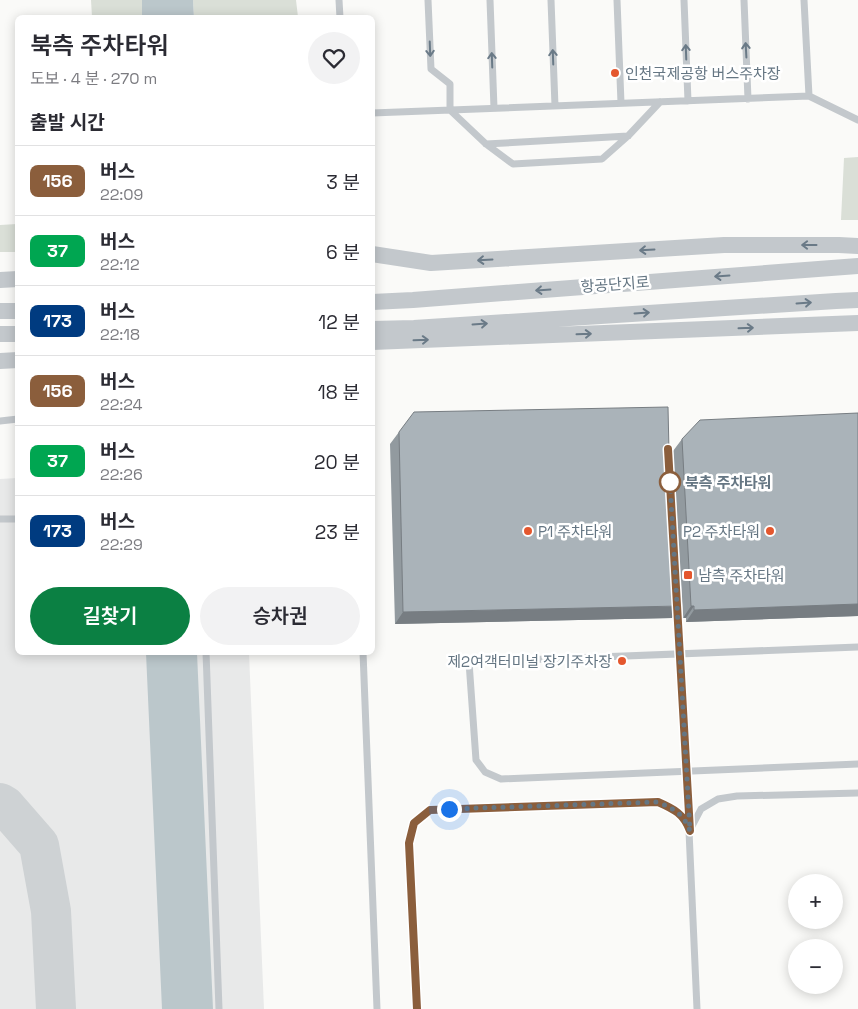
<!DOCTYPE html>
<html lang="ko">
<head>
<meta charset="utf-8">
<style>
	:root { --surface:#fff; --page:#f2f2f3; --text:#2b2b33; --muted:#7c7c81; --line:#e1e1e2; --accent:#0b8043 }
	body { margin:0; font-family:"Space Grotesk","Noto Sans KR",sans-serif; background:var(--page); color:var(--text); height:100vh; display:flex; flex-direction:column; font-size:19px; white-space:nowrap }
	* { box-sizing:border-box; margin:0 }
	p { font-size:16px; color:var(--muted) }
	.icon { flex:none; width:28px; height:28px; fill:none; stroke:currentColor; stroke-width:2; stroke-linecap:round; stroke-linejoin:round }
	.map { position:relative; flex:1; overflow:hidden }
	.sheet { position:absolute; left:15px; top:15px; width:360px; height:640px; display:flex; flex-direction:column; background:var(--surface); border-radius:8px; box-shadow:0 2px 12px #0003 }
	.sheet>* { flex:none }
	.badge { padding:0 10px; border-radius:8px; font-size:18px; line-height:32px }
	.fabs { position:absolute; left:788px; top:874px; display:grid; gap:10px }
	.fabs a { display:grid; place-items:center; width:55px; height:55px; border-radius:50%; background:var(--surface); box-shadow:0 2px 12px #0003; font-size:25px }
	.you { position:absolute; width:25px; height:25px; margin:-12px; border:4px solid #fff; border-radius:50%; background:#1a73e8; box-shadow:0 0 0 8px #1a73e833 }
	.map>.badge { position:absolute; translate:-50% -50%; box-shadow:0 0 0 2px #fff }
	h2 { padding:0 15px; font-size:19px; line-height:45px }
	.round { display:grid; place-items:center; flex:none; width:52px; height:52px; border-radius:26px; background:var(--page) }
	.head { display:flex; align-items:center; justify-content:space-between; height:85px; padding:0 15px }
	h1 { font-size:24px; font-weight:600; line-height:38px }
	.action { display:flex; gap:10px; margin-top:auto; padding:10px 15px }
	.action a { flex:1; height:58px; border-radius:30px; background:var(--accent); color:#fff; font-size:20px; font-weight:600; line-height:58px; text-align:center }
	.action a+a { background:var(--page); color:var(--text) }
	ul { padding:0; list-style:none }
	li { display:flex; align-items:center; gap:15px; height:70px; padding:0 15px; border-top:1px solid var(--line) }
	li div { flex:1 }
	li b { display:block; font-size:19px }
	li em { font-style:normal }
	li .badge { min-width:55px; font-weight:700; text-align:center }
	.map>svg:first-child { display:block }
	.built { fill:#e8e9e9 }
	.green { fill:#dadfd7 }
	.water { fill:#bbc7cb }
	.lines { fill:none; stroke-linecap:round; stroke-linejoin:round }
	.taxiway { stroke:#ced2d4; stroke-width:40 }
	.service { stroke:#c3c8cc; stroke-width:7 }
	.tertiary { stroke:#c3c8cc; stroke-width:16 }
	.wall { fill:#929a9f }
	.shaded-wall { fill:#777d82 }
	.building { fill:#aab3b9; stroke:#777d82 }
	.oneway { stroke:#6a7a87 }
	.line-casing { stroke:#fff; stroke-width:11 }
	.line { stroke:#8b5e3c; stroke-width:8 }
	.walk { stroke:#657683; stroke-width:5; stroke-dasharray:0 9 }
	.poi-dot { fill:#e4572e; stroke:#fff; stroke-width:2 }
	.stop-dot { fill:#fff; stroke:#8b5e3c; stroke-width:2.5 }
	.labels { text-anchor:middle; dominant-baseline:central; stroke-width:5; stroke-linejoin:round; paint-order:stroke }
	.poi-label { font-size:15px; fill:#657683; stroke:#fff; text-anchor:start }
	.street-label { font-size:15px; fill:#657683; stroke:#fff }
	.stop-label { font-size:15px; font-weight:bold; fill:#657683; stroke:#fff; text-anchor:start }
</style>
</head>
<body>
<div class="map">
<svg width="858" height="1009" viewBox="0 0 858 1009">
	<rect width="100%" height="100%" fill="#fafaf8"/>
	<path class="built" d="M17,478L18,652L249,653L264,1009H0V479Z"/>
	<path class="green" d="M91,0H142V17H92Z
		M193,0H296L298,17H194Z
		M858,157V220H841L844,158Z
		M17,224V252H0V225Z"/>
	<path class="water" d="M142,0H193L194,17H142Z
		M146,653H197L213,1009H162Z"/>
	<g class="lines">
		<path class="taxiway" d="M0,803L5,806L39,845L51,911L56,1009"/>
		<path class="service" d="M339,0L340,18
			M428,0L431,69L450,84V110L486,144L513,164L602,159L628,136L660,102
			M490,0L494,108
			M551,0L555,106
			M617,0L621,103
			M684,0L688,101
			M744,0L748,99
			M809,96L858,120
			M372,113L809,96L804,0
			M486,144L628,136
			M0,421L18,419
			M0,519H18
			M676,602L689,831L697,1009
			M858,647L469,662L476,760L485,772L501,779L858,764
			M206,652L219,1009
			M363,652L377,1009
			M690,830L701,809L718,799L737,796L858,793
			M417,1009L409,843L414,823L430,810L659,802C670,807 684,813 688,826"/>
		<path class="tertiary" d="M372,254L431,263L724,245H839L858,246
			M0,280L18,279
			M372,302L413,300L858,266
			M0,311H18
			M372,329L414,328L836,301L858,300
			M0,334H18
			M372,342L858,323
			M0,361L18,360"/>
	</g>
	<path class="wall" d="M858,413V616L686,622V618H683L673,451L682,439Z
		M399,432L672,618L395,624L390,444Z"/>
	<path class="shaded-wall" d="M858,604V616L686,622L694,610Z
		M680,606L672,618L395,624L403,612Z
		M691,606H694L686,618H683Z"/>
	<path class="building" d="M668,407L669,452L672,450L680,606L403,612L399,432L414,412Z
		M858,413V604L694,610V606H691L682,439L700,420Z"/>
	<defs><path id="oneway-shaft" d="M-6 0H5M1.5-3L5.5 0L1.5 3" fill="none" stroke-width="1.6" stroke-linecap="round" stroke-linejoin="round" transform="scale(1.25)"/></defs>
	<g class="oneway">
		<use href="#oneway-shaft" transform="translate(430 49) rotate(88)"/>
		<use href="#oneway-shaft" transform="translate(746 50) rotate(-93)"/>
		<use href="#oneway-shaft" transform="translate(686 52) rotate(-92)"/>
		<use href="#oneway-shaft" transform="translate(553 57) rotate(-92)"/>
		<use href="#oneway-shaft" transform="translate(492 60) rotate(-92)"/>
		<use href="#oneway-shaft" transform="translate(809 245) rotate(180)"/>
		<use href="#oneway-shaft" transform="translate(647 250) rotate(177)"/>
		<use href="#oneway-shaft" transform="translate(485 260) rotate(177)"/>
		<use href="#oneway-shaft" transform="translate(722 276) rotate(176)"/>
		<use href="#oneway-shaft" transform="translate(543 290) rotate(176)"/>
		<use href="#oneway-shaft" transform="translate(804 303) rotate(-4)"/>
		<use href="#oneway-shaft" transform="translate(642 313) rotate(-4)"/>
		<use href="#oneway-shaft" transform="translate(480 324) rotate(-4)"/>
		<use href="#oneway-shaft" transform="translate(746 328) rotate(-2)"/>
		<use href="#oneway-shaft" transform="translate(584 334) rotate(-2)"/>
		<use href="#oneway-shaft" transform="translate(421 340) rotate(-2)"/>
	</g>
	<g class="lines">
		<defs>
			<path id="line" d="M417,1009L409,843L414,823L430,810L658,802C674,809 684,814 690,831L668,449"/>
		</defs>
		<use href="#line" class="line-casing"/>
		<use href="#line" class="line"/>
		<path class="walk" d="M449,809L658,802C674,809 684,814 690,831L670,482"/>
	</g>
	<g class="poi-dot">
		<circle cx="615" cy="73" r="5"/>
		<circle cx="528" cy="531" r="5"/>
		<circle cx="770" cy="531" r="5"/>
		<rect x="683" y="570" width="10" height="10" rx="2.5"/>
		<circle cx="622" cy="661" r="5"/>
	</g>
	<circle class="stop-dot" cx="670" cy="482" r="10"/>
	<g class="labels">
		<g class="poi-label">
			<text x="625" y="73">인천국제공항 버스주차장</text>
			<text x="538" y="531">P1 주차타워</text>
			<text x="760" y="531" text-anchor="end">P2 주차타워</text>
			<text x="698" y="575">남측 주차타워</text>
			<text x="612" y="661" text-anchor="end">제2여객터미널 장기주차장</text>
		</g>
		<g class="street-label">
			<text transform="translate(615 284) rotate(-4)">항공단지로</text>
		</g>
		<g class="stop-label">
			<text x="685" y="482">북측 주차타워</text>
		</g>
	</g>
</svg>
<div class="fabs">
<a>+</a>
<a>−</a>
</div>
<div class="you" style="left:449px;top:809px"></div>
<section class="sheet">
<div class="head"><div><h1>북측 주차타워</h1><p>도보 · 4 분 · 270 m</p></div><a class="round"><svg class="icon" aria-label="heart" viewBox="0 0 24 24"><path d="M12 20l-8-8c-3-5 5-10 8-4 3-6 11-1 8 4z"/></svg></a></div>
<h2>출발 시간</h2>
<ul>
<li><span class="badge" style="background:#8b5e3c;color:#fff">156</span><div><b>버스</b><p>22:09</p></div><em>3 분</em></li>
<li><span class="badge" style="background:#00a651;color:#fff">37</span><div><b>버스</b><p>22:12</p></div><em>6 분</em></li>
<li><span class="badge" style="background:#003b80;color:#fff">173</span><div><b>버스</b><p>22:18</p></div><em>12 분</em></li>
<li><span class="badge" style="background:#8b5e3c;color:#fff">156</span><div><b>버스</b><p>22:24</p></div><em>18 분</em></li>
<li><span class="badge" style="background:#00a651;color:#fff">37</span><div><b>버스</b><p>22:26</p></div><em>20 분</em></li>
<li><span class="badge" style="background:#003b80;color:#fff">173</span><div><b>버스</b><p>22:29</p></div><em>23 분</em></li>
</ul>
<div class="action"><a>길찾기</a><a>승차권</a></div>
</section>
</div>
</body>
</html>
